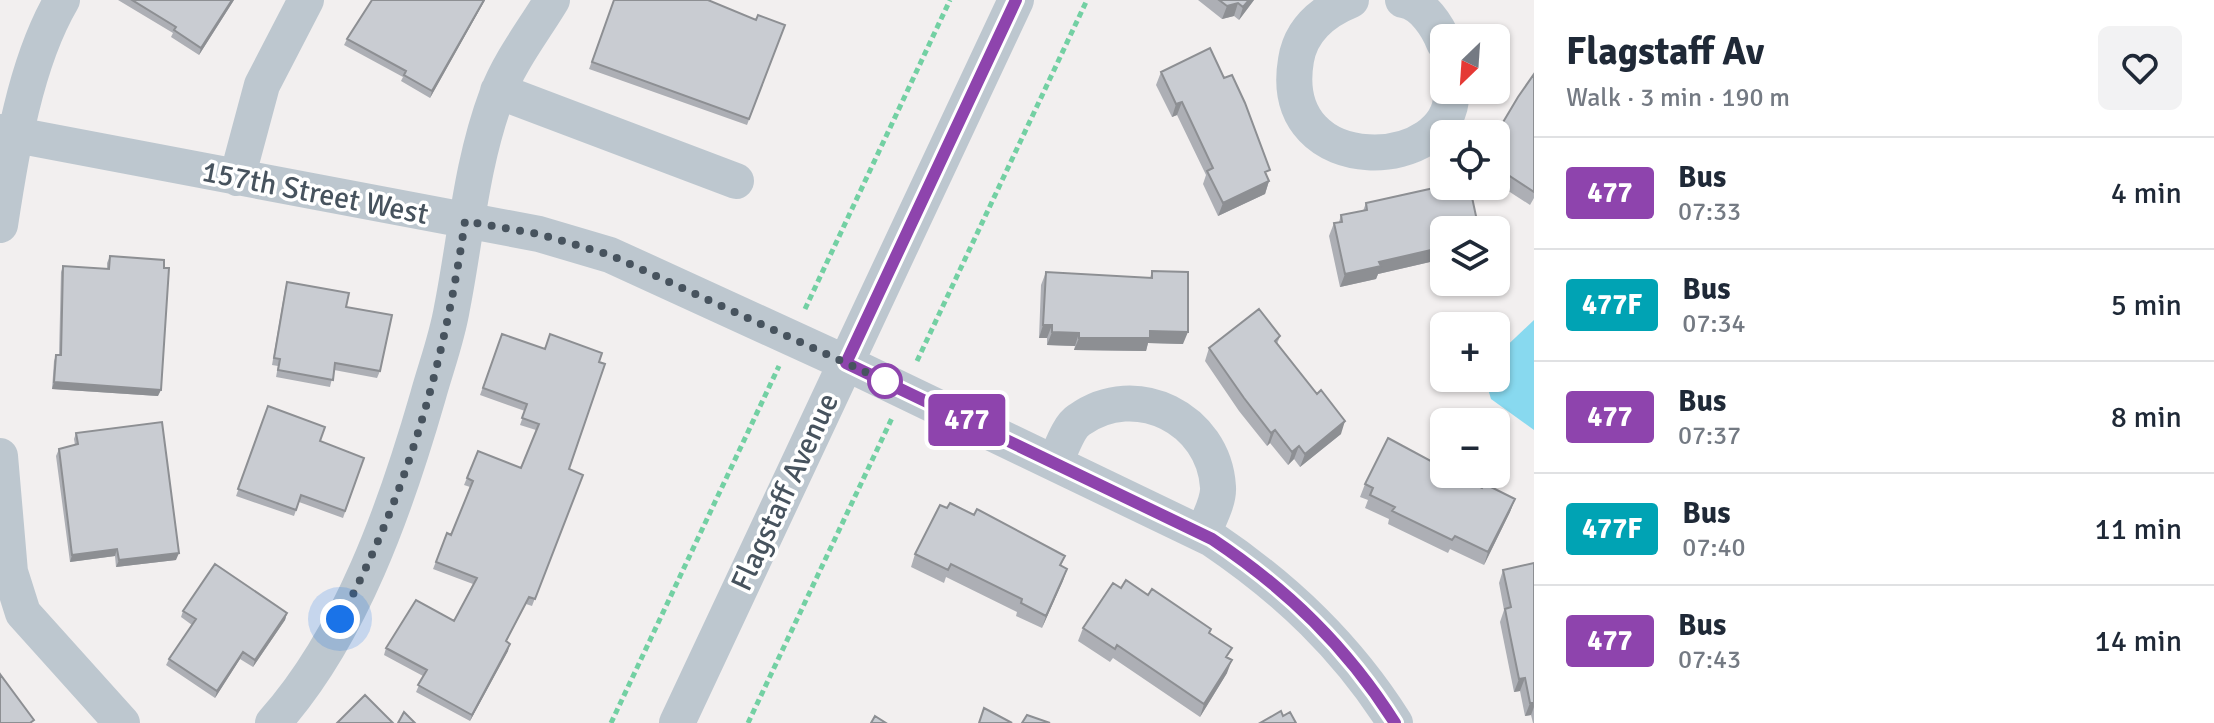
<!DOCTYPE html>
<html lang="en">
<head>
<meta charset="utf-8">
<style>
	:root { --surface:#fff; --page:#f2f2f3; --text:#1f2937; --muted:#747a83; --line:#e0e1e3 }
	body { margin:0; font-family:Signika,sans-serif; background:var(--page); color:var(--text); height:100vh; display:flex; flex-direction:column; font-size:30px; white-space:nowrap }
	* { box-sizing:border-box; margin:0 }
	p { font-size:26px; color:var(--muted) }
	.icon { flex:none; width:44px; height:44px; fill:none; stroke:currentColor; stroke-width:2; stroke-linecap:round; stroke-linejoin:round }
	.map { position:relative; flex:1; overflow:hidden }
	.sheet { display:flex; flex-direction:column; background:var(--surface); width:680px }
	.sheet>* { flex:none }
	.badge { padding:0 16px; border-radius:6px; font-size:28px; line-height:52px }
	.needle { width:52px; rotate:205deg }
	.controls { position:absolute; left:1430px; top:24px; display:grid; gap:16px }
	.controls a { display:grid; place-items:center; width:80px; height:80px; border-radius:12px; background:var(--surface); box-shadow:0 2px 6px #0004; font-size:40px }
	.you { position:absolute; width:40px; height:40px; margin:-20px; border:6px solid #fff; border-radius:50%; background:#1a73e8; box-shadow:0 0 0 12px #1a73e833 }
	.map>.badge { position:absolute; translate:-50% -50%; box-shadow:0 0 0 4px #fff }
	.round { display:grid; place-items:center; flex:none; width:84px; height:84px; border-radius:12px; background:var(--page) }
	.head { display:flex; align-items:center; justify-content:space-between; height:136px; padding:0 32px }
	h1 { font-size:38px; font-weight:800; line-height:60px }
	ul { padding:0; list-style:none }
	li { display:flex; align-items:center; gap:24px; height:112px; padding:0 32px; border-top:2px solid var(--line) }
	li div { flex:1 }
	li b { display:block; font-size:30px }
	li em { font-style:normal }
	li .badge { min-width:88px; font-weight:700; text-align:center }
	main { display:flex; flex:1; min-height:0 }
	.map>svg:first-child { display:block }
	.water { fill:#88d9ef }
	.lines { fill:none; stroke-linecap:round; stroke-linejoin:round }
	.path { stroke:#73d0a3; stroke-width:5; stroke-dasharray:6 4; stroke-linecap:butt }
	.minor { stroke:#bdc7cf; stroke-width:36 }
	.wall { fill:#adafb5 }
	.shaded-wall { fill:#8d8f93 }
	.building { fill:#c9ccd2; stroke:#8d8f93; stroke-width:2 }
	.line-casing { stroke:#fff; stroke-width:18 }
	.line { stroke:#8e44ad; stroke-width:12 }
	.walk { stroke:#47535e; stroke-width:8; stroke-dasharray:0 14.4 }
	.stop-dot { fill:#fff; stroke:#8e44ad; stroke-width:4 }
	.labels { text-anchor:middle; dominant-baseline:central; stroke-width:7; stroke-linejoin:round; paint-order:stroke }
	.street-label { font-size:30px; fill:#47535e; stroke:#fff }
</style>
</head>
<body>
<main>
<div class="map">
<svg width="1534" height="723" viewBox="0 0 1534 723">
	<rect width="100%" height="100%" fill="#f2efef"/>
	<path class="water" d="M1534,320V430L1491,399L1488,389L1476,378H1496V356Z"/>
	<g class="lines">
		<path class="path" d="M805,309L950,0
			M917,361L1087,0
			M611,723L779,366
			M748,723L892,418"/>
		<path class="minor" d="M1351,0C1324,11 1301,29 1296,60C1275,184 1458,172 1451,90
			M1403,0C1423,3 1438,27 1444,43
			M498,91L736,181
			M0,132L539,234L610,255L846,363L1212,539C1286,589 1347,647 1395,723
			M237,178L262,85L306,0
			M0,225C11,153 25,63 62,0
			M0,456L10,572L23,613L122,723
			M1055,462C1061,450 1068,427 1079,420C1136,379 1214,419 1218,487C1219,502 1208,520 1203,534
			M273,723C351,636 396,507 428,396C436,367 447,338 452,308C466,237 471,164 497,95C509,62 534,30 552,0
			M677,723L1016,0"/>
	</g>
	<path class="wall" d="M118,0H234L199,55L171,37L173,33Z
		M485,0L430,98L401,81L403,77L344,45L347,39Z
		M614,0L785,25L747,125L589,69Z
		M1198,0H1254L1239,20L1234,16L1222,19Z
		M1161,72L1267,177L1269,181L1265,194L1218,216L1203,184L1206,175L1177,115L1172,117L1156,85Z
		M1534,74V198L1530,205L1496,183V135Z
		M1366,203L1444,230V263L1443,259L1378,274L1376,279L1340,287L1329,236L1334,223L1339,222L1341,215L1363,211Z
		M110,256L158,396L52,389L54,361L56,355H59L61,272L63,266L107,269V263Z
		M1152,271L1183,344L1148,343L1146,351L1074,350L1075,346L1047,345V338H1039L1041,285L1046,272L1150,278Z
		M287,282L346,307L380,371L377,378L334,370L330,387L276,377L278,366L272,365L285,289Z
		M502,334L569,469L583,475L532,606L526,604L506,642L508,651L470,721L416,692L423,676L384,655L386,648L454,621L473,584L433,569L447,533L451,535L470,487L464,485L478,451L521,468L536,430L520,425L525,411L480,395Z
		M1280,336L1277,344L1341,434L1300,467L1294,459L1288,465L1270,443L1267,446L1239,411L1205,361L1209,348Z
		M268,406L320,441L364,458L343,518L299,502L294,516L236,496Z
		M76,433L176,560L116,567L115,556L70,562L56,456L59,449L75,445L74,439Z
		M1365,484L1482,488L1515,499L1510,512L1484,565L1450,549L1448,553L1388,524L1389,519L1365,508L1368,500L1360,497Z
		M947,508L1065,556L1061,566L1067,569L1042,628L1016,616L1017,612L946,577L944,583L911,567L915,554Z
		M1534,563V723H1533L1531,715L1525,716L1520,691L1514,692L1500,622L1504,610L1499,583L1503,570Z
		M1121,588L1210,634L1228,658L1227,673L1200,717L1113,658L1110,662L1078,641L1083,628Z
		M183,611L287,613L285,620L253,667L240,659L215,698L166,665L169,659L192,625L181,617Z"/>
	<path class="shaded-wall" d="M232,0H234L199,55L201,48Z
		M484,0H485L430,98L432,91Z
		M1249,0H1254L1239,20L1243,7Z
		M1238,3L1234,16L1222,19L1227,6Z
		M1182,102L1177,115L1172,117L1176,104Z
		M1269,181L1265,194L1218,216L1223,203Z
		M1444,247L1443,259L1378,274L1376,279L1340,287L1345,274L1379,262Z
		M1043,325H1052L1047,338H1039Z
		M1150,331L1188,332L1183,344L1148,343L1146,351L1074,350L1079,338Z
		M1052,332L1079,333L1075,346L1047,345Z
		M54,382L161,390L158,396L52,389Z
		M1345,421L1341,434L1300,467L1305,454Z
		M1275,430L1270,443L1267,446L1271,433Z
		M1299,446L1294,459L1288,465L1292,452Z
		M1515,499L1510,512L1484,565L1488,552Z
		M117,549L115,556L70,562L72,555Z
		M179,553L176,560L116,567L119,560Z
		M1067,569L1063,581L1042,628L1046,616Z
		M287,613L285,620L253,667L255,660Z
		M510,644L508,651L470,721L472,715Z
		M243,652L240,659L215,698L217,691Z
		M1232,660L1227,673L1200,717L1204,704Z
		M1525,678L1520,691L1514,692L1519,679Z
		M1530,703H1534V707L1531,715L1525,716Z"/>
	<path class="building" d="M132,0H232L201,48L174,30L176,27Z
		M372,0H484L432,91L404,75L406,71L347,39Z
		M614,0H708L756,20L758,15L785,25L749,119L592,62Z
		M1219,0H1249L1243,7L1238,3L1227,6Z
		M1210,48L1224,78L1232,75L1245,103L1270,170L1265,172L1269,181L1223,203L1207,171L1213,168L1182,102L1176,104L1161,72Z
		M1534,74V192L1496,167V144L1500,137L1496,134L1518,97Z
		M1434,188L1435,195L1470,188L1479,230H1444V247L1379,262L1381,266L1345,274L1334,223L1342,222L1341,215L1367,210L1366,203Z
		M110,256L164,260V268H169L161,390L54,382L56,355H61L63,266L109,269Z
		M1152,271L1188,272V332L1150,331V338H1079V333L1052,332V325H1043L1046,272L1152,278Z
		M287,282L349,293L346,307L392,315L380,371L335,363L333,380L278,370L280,359L274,358Z
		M1259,309L1280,336L1275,341L1317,394L1321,390L1345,421L1305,454L1299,446L1292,452L1275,430L1271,433L1244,398L1209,348Z
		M502,334L545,349L550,334L602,353L599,362L605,364L569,469L583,475L535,599L529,597L506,641L510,644L472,715L418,685L427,670L386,648L416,600L454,621L477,578L436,562L447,533L451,535L473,481L467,478L478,451L521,468L539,424L522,418L527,404L483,388Z
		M268,406L325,427L320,441L364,458L345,511L301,495L296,510L238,489Z
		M162,422L179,553L119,560L117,549L72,555L59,449L78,444L76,433Z
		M1388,438L1444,468V474H1456L1482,488L1485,484L1515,499L1488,552L1455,536L1452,540L1392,511L1395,507L1370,495L1373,488L1365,484Z
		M950,503L974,515L977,509L1065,556L1060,565L1067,569L1046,616L1021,603L1022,599L951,564L948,570L915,554L940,505L947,508Z
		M1534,563V703H1530L1525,678L1519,679L1510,635L1505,609L1511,607L1503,570Z
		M215,564L287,613L255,660L243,652L217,691L169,659L196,619L183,611Z
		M1126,580L1148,595L1152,589L1211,629L1209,633L1232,648L1226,657L1232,660L1204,704L1117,645L1115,649L1083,628L1113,583L1121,588Z
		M0,674L34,720L30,723H0Z
		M365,695L393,723H337Z
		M984,708L1012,723H979Z
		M1281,711L1283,716L1290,712L1296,723H1260Z
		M404,712L415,723H398Z
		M1027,715L1050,723H1022Z
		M875,716L886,723H871Z"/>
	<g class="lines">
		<defs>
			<path id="line" d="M1016,0L846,363L1212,539C1287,589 1347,647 1395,723"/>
		</defs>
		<use href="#line" class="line-casing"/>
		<use href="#line" class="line"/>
		<path class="walk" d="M340,619C407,496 445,360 465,221L539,234L610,255L885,381"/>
	</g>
	<circle class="stop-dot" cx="885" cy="381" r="16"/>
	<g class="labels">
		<g class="street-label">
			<text transform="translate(315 193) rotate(11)">157th Street West</text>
			<text transform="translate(785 492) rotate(-65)">Flagstaff Avenue</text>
		</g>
	</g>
</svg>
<div class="controls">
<a><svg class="needle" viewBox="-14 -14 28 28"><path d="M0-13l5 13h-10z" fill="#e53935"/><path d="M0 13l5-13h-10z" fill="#747a83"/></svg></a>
<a><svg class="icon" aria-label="locate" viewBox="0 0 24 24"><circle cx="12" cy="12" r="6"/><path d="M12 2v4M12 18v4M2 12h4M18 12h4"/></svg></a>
<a><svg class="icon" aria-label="layers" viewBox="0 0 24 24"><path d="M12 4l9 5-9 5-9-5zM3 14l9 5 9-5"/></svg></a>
<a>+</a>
<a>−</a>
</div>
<div class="you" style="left:340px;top:619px"></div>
<b class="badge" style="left:967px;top:420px;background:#8e44ad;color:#fff">477</b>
</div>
<section class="sheet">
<div class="head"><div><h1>Flagstaff Av</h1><p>Walk · 3 min · 190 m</p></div><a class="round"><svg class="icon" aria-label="heart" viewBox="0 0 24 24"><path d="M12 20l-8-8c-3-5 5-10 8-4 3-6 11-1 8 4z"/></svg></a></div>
<ul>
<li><span class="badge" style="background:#8e44ad;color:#fff">477</span><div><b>Bus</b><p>07:33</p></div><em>4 min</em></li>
<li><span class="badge" style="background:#00a3b4;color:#fff">477F</span><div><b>Bus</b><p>07:34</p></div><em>5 min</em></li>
<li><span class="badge" style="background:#8e44ad;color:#fff">477</span><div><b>Bus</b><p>07:37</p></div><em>8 min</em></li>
<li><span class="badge" style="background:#00a3b4;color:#fff">477F</span><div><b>Bus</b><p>07:40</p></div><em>11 min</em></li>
<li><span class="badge" style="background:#8e44ad;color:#fff">477</span><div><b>Bus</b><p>07:43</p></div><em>14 min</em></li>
</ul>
</section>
</main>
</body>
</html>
